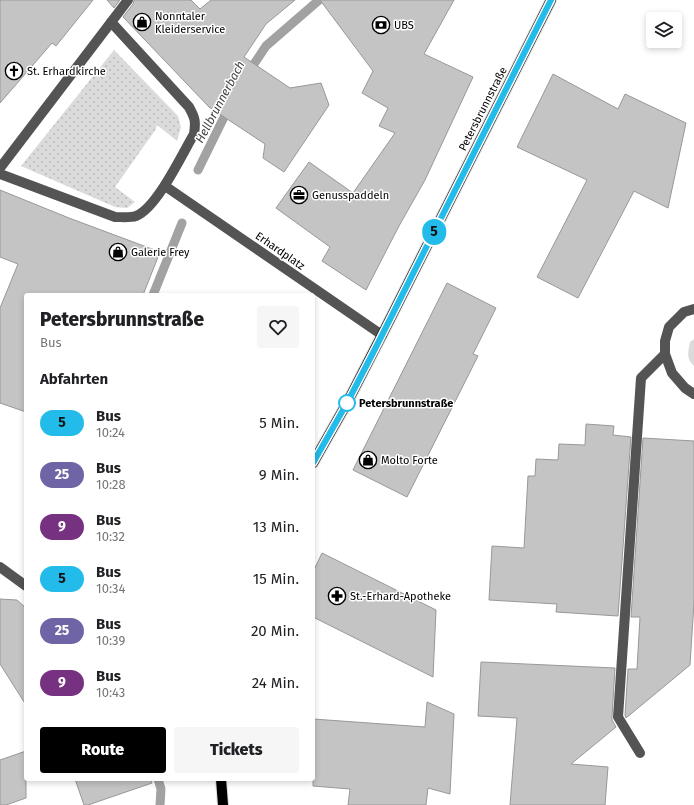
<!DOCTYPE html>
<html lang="de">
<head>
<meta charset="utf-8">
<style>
	:root { --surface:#fff; --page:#f6f6f6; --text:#202124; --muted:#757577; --accent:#000 }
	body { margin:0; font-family:"Fira Sans",sans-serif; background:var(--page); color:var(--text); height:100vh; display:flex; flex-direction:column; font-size:15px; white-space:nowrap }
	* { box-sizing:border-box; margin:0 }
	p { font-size:13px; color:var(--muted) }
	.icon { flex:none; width:22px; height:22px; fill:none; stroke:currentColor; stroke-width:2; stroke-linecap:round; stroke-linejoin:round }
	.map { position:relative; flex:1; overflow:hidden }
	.panel { position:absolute; left:24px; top:293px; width:291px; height:488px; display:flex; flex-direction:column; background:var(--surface); border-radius:4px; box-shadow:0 2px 6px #0003 }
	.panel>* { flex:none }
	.badge { padding:0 8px; border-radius:13px; font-size:14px; line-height:26px }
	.tools { position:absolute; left:646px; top:12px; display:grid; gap:8px }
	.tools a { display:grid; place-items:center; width:36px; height:36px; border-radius:4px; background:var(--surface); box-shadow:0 2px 6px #0003; font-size:20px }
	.map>.badge { position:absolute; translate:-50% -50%; box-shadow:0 0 0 2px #fff }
	h2 { padding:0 16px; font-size:15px; line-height:36px }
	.round { display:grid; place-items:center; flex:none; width:42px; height:42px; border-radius:4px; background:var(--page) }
	.head { display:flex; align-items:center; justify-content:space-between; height:68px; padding:0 16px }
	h1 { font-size:19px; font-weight:800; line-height:30px }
	.cta { display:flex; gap:8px; margin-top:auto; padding:8px 16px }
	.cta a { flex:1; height:46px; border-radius:4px; background:var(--accent); color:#fff; font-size:16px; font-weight:800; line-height:46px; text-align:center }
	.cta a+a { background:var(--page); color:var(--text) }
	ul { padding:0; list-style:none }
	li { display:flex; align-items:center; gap:12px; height:52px; padding:0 16px }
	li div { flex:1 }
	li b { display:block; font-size:15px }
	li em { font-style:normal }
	li .badge { min-width:44px; font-weight:700; text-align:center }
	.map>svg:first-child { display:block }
	.grass { fill:#dbdbdb }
	.park { fill:url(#park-dots) }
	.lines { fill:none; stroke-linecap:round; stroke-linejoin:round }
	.stream { stroke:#a2a2a2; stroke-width:9 }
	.building { fill:#c4c4c4; stroke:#989898 }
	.major-casing { stroke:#dbdbdb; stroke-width:12 }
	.minor { stroke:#545454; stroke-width:10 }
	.major { stroke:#000; stroke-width:10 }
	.line-casing { stroke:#fff; stroke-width:9 }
	.line { stroke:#22bbea; stroke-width:6 }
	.stop-dot { fill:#fff; stroke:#22bbea; stroke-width:2 }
	.labels { text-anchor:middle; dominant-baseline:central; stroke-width:3; stroke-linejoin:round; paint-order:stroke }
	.poi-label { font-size:11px; fill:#000; stroke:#fff; text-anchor:start }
	.street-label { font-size:11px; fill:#000; stroke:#fff }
	.stop-label { font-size:11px; font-weight:bold; fill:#000; stroke:#fff; text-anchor:start }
	.water-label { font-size:12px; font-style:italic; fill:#434343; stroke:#fff }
</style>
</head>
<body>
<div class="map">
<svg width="694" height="805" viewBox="0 0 694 805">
	<defs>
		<pattern id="park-dots" width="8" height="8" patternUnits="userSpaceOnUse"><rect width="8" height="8" fill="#dbdbdb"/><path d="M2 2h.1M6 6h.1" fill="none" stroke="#bababa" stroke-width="1.8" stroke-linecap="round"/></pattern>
	</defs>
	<rect width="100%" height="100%" fill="#fff"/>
	<path class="grass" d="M694,339V366C686,359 688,352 690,342Z"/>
	<path class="park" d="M114,50L178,116L181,127L177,141L157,125L156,129L115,187L135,202L127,208L115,207L21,166Z"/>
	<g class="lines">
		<path class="stream" d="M248,73L266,46L319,0
			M198,170L229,107
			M153,295L182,223
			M158,779L161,789L160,805"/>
	</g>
	<path class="building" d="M0,0H93L56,46L52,43L0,103Z
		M107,0H120L114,8Z
		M134,0H191L200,9L211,0H295L266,24L244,57L290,88L321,83L329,105L284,172L263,158L265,144L209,107L123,17L133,4Z
		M320,0H454L424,54L473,77L425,180L399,226L366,290L322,261L330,247L276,208L309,162L353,193L395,133L379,126L388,108L362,93L373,71Z
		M553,74L618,109L625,94L686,123L668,208L634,191L578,298L537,277L587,180L517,147Z
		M0,190L69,218L160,252L143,295H26V412L0,403V308L18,264L0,257Z
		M447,283L496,308L473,354L478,356L407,497L353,470Z
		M586,424L614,426L613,435L631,437L618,616L556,612L557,604L489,600L492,546L524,548L528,476H535L536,459L558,460L559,444L585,445Z
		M643,438L694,441V603L690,665L626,718L625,715L628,669H637L640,617H631Z
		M322,553L436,610L433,677L313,617V572Z
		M0,599L17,600L26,608V705L0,664Z
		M481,662L615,668L612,717V720L616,727L571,764L608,767L605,805H510L517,718L478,716Z
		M427,702L454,714L450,794L428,788L426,805H348L350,789L313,786V719L425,727Z
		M26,751V798L6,805H0V760Z
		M75,779H151L152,783L88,805H84Z"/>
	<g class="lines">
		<defs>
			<path id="major" d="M313,463L347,403L382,335L551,0
				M221,779L223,805"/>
		</defs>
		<use href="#major" class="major-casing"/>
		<path class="minor" d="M0,168L128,0
			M0,174L115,217C122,217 130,218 136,216C157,208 182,154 194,134C196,121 195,118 189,107L111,22
			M165,186L382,335
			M694,309L684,312L669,327L665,341V354L672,373L685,388L694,394
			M0,567L26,586
			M640,753L618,717L641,378L665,354"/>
		<use href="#major" class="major"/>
	</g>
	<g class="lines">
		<defs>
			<path id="line" d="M313,463L347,403L375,349L551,0"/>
		</defs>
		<use href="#line" class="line-casing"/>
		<use href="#line" class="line"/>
	</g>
	<defs>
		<symbol id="shop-ring" viewBox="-11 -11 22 22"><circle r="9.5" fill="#fff" stroke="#000" stroke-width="1.5"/><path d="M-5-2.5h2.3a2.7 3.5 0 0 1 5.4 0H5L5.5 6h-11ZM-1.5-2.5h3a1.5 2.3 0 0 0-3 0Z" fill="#000"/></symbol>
		<symbol id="bank-ring" viewBox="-11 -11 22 22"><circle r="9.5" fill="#fff" stroke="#000" stroke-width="1.5"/><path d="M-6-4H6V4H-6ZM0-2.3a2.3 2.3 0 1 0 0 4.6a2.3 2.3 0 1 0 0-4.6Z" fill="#000"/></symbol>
		<symbol id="church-ring" viewBox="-11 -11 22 22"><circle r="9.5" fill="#fff" stroke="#000" stroke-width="1.5"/><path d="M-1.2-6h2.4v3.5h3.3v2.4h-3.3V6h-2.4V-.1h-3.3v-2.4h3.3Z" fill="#000"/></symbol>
		<symbol id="office-ring" viewBox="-11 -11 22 22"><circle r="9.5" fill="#fff" stroke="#000" stroke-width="1.5"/><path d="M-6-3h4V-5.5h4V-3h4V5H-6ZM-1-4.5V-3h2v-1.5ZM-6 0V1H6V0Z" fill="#000"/></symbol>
		<symbol id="pharmacy-ring" viewBox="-11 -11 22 22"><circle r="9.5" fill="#fff" stroke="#000" stroke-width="1.5"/><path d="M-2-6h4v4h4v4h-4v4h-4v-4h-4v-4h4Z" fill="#000"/></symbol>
	</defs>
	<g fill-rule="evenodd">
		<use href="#shop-ring" x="132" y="12" width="20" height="20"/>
		<use href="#bank-ring" x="371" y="15" width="20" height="20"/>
		<use href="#church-ring" x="4" y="61" width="20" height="20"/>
		<use href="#office-ring" x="289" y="185" width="20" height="20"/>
		<use href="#shop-ring" x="108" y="242" width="20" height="20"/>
		<use href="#shop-ring" x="358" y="450" width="20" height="20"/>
		<use href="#pharmacy-ring" x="327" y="586" width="20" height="20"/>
	</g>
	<circle class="stop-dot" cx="347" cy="403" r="8"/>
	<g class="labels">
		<g class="poi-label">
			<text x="155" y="16">Nonntaler<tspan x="155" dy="13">Kleiderservice</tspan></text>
			<text x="394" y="25">UBS</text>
			<text x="27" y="71">St. Erhardkirche</text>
			<text x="312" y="195">Genusspaddeln</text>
			<text x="131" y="252">Galerie Frey</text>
			<text x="381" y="460">Molto Forte</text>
			<text x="350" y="596">St.-Erhard-Apotheke</text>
		</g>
		<g class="street-label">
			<text transform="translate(483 109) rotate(-63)">Petersbrunnstraße</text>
			<text transform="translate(280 251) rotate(35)">Erhardplatz</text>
		</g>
		<g class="stop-label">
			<text x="359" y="403">Petersbrunnstraße</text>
		</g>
		<g class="water-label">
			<text transform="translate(220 102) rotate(-62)">Hellbrunnerbach</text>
		</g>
	</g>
</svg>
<div class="tools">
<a><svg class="icon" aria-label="layers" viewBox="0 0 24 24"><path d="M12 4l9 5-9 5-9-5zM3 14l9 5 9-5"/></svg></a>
</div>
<b class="badge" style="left:434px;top:232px;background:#22bbea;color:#111">5</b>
<section class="panel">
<div class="head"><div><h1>Petersbrunnstraße</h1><p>Bus</p></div><a class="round"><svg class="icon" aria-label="heart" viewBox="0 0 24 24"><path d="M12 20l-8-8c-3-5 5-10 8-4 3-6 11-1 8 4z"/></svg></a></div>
<h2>Abfahrten</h2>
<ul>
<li><span class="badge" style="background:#22bbea;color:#111">5</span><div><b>Bus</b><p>10:24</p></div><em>5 Min.</em></li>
<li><span class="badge" style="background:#6f64a5;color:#fff">25</span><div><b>Bus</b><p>10:28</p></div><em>9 Min.</em></li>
<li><span class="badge" style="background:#763180;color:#fff">9</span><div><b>Bus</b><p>10:32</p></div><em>13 Min.</em></li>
<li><span class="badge" style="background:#22bbea;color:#111">5</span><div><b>Bus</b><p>10:34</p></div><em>15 Min.</em></li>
<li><span class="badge" style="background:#6f64a5;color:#fff">25</span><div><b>Bus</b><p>10:39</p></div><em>20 Min.</em></li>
<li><span class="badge" style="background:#763180;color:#fff">9</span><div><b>Bus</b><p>10:43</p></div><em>24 Min.</em></li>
</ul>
<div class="cta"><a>Route</a><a>Tickets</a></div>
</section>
</div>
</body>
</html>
